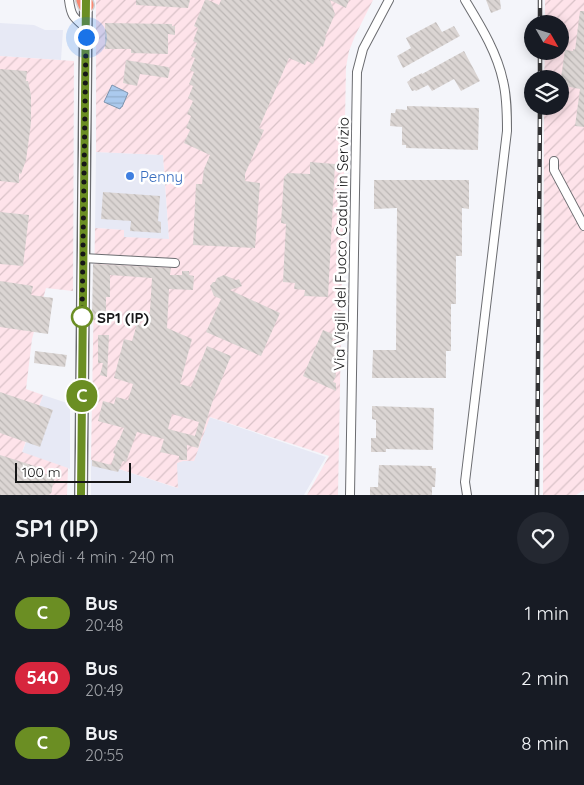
<!DOCTYPE html>
<html lang="it">
<head>
<meta charset="utf-8">
<style>
	:root { --surface:#171b24; --page:#242831; --text:#f1f3f6; --muted:#9ea1a6 }
	body { margin:0; font-family:Quicksand,sans-serif; background:var(--page); color:var(--text); height:100vh; display:flex; flex-direction:column; font-size:19px; white-space:nowrap }
	* { box-sizing:border-box; margin:0 }
	p { font-size:16px; color:var(--muted) }
	.icon { flex:none; width:28px; height:28px; fill:none; stroke:currentColor; stroke-width:2; stroke-linecap:round; stroke-linejoin:round }
	.map { position:relative; height:495px; overflow:hidden }
	.side { display:flex; flex-direction:column; background:var(--surface); flex:1 }
	.side>* { flex:none }
	.badge { padding:0 10px; border-radius:16px; font-size:18px; line-height:32px }
	.needle { width:32px; rotate:129deg }
	.buttons { position:absolute; left:524px; top:15px; display:grid; gap:10px }
	.buttons a { display:grid; place-items:center; width:45px; height:45px; border-radius:50%; background:var(--surface); box-shadow:0 2px 12px #0003; font-size:25px }
	.scale { position:absolute; left:15px; bottom:12px; width:116px; box-sizing:border-box; padding-left:5px; border:2px solid #161617; border-top:0; font-size:14px; line-height:18px; white-space:nowrap; color:#161617; -webkit-text-stroke:4px #fff; paint-order:stroke }
	.you { position:absolute; width:25px; height:25px; margin:-12px; border:4px solid #fff; border-radius:50%; background:#1a73e8; box-shadow:0 0 0 8px #1a73e833 }
	.map>.badge { position:absolute; translate:-50% -50%; box-shadow:0 0 0 2px #fff }
	.round { display:grid; place-items:center; flex:none; width:52px; height:52px; border-radius:26px; background:var(--page) }
	.headline { display:flex; align-items:center; justify-content:space-between; height:85px; padding:0 15px }
	h1 { font-size:24px; font-weight:700; line-height:38px }
	ul { padding:0; list-style:none }
	li { display:flex; align-items:center; gap:15px; height:65px; padding:0 15px }
	li div { flex:1 }
	li b { display:block; font-size:19px }
	li em { font-style:normal }
	li .badge { min-width:55px; font-weight:700; text-align:center }
	.map>svg:first-child { display:block }
	.built { fill:#e7e9f5 }
	.industrial { fill:url(#industrial-furrows) }
	.water { fill:url(#water-rules); stroke:#7e94ae }
	.building { fill:url(#building-back-hatch); fill-rule:evenodd }
	.lines { fill:none; stroke-linecap:round; stroke-linejoin:round }
	.street-casing { stroke:#6b6c70; stroke-width:10 }
	.secondary-casing { stroke:#6b6c70; stroke-width:14 }
	.highway-casing { stroke:#d0d0d1; stroke-width:18 }
	.street { stroke:#fff; stroke-width:8 }
	.secondary { stroke:#fff; stroke-width:11 }
	.highway { stroke:#f88973; stroke-width:15 }
	.rail-casing { stroke:#323234; stroke-width:4.5 }
	.rail { stroke:#fff; stroke-width:2.5; stroke-dasharray:8; stroke-linecap:butt }
	.line-casing { stroke:#fff; stroke-width:11 }
	.line { stroke:#6b8e23; stroke-width:8 }
	.walk { stroke:#161617; stroke-width:5; stroke-dasharray:0 9 }
	.shop-dot { fill:#3f7fe0; stroke:#fff; stroke-width:2 }
	.stop-dot { fill:#fff; stroke:#6b8e23; stroke-width:2.5 }
	.labels { text-anchor:middle; dominant-baseline:central; stroke-width:5; stroke-linejoin:round; paint-order:stroke }
	.shop-label { font-size:15px; fill:#366cbe; stroke:#fff; text-anchor:start }
	.street-label { font-size:15px; fill:#161617; stroke:#fff }
	.stop-label { font-size:15px; font-weight:bold; fill:#161617; stroke:#fff; text-anchor:start }
</style>
</head>
<body>
<div class="map">
<svg width="584" height="495" viewBox="0 0 584 495">
	<defs>
		<pattern id="industrial-furrows" width="10" height="10" patternUnits="userSpaceOnUse" patternTransform="scale(1.25)"><rect width="10" height="10" fill="#fee3ea"/><path d="M-1 1l2-2M0 10L10 0M9 11l2-2" fill="none" stroke="#d9c2c8"/></pattern>
		<pattern id="water-rules" width="6" height="5" patternUnits="userSpaceOnUse" patternTransform="scale(1.25)"><rect width="6" height="5" fill="#abcaee"/><path d="M0 2.5h6" fill="none" stroke="#92adcb"/></pattern>
		<pattern id="building-back-hatch" width="6" height="6" patternUnits="userSpaceOnUse" patternTransform="scale(1.25)"><rect width="6" height="6" fill="#dbd5d3"/><path d="M-1 5l2 2M0 0l6 6M5-1l2 2" fill="none" stroke="#bbb6b4"/></pattern>
	</defs>
	<rect width="100%" height="100%" fill="#f4f5fa"/>
	<path class="built" d="M0,23L34,25L45,30H63L61,60L0,56Z
		M96,152L163,155L169,240L124,237L123,230L95,228Z
		M43,395L70,404V469L22,453Z
		M209,417L326,457L304,495H91V460L177,488L176,463L183,461L194,460Z"/>
	<path class="industrial" d="M96,0H373L355,36L349,51L346,67L338,495H307L329,456L210,417L194,461H183L177,463L178,488L91,460L95,228L124,230V237L169,239L163,155L96,152Z
		M545,0H584V490L576,495H543L544,106H560V79H544L545,51H560V24H545Z
		M0,56L74,61L73,291L46,288L32,339L26,389L43,395L22,452L68,468L67,495H0Z"/>
	<path class="water" d="M112,85L128,93L122,107H121L120,109L104,102Z"/>
	<path class="building" d="M136,0H190L188,8L136,5Z
		M205,0H208L219,5L221,0H349L346,8L330,0L335,14L325,37L326,38L323,47L321,46L313,64L307,61L305,65L289,58L259,128L264,130L245,174V181L260,183L255,248L193,245L196,184H202L204,169L210,155L184,143L190,130L186,128L191,116L187,114L193,101L188,98L193,86L189,84L194,72L190,70L195,58L191,56L197,43L193,41L198,28L194,26Z
		M486,0H500L501,9L491,13Z
		M580,11H584V127L575,126L580,89L560,85L565,50L573,51V49L575,50Z
		M436,22L442,32L454,26L460,36L403,68L397,56L411,48L406,38Z
		M105,23L172,24V26H175V35L168,34V54L131,53V49H105Z
		M464,51L480,81L461,91L454,79L432,91L428,85L416,91L415,90L412,91L407,82L410,80V79L422,73V74Z
		M126,60L168,67L170,69L168,78L140,74L137,86L123,83Z
		M0,69L27,71L26,81H28L31,95V123L26,160L21,174L19,173V183L0,181Z
		M407,106L479,108L478,150L406,148V145H402V127L390,126L391,113H395L396,109L407,110Z
		M310,162L335,164L328,297L304,296L305,290L294,289L295,283L283,282L286,224L281,223L284,177L288,173L310,174Z
		M374,180H469V209L462,208V256H456V304H451V351H446V378H372L373,350H396L397,208L374,209Z
		M103,192L160,196L158,221L161,222V233L130,231L131,221L101,219Z
		M0,212L29,215L23,266L0,264Z
		M93,264L171,268L170,275H182V271H189V275L194,276L193,290L169,289L167,328L192,339L180,384L191,387L207,346L231,356L212,403L198,448L187,445V460H179V456L160,452L164,439L137,432L126,462L123,461L118,472L92,466V460L111,465L115,454L113,453L118,440H119L124,428L98,421L103,401L114,404L116,397L128,400L133,384L114,378L124,339L132,341L137,324L149,326L152,278L110,275V297H106V321L92,320ZM172,414L199,422L195,436L168,429Z
		M224,275L236,280L239,279L242,286L230,290L280,313L261,356L206,332L221,299L214,296L210,286L213,282H215L217,278Z
		M0,281L33,286L31,295L53,298L48,334L0,327Z
		M323,330L335,335L332,341L336,343V349L333,355L336,356V362L333,369L335,370L336,376L333,382L336,383V391L303,376Z
		M98,335H109L107,377L100,375L103,363H98Z
		M35,351L67,355L65,367L34,363Z
		M0,392L53,410L40,447L0,433Z
		M372,406L434,408L433,450L386,449V452H371V438H376V420L372,419Z
		M0,455L44,469L43,473L55,477L52,488V492L49,495H0Z
		M379,465L432,466V468H436L435,487H432V495H370V487H378Z"/>
	<g class="lines">
		<defs>
			<path id="street" d="M69,0C71,16 73,17 86,28
				M465,0C480,25 497,52 503,81C507,97 507,114 507,131L465,482L467,495
				M554,161V170L584,226
				M83,258L175,263
				M350,495L357,72L363,49L389,0"/>
			<path id="secondary" d="M81,495L86,0"/>
			<path id="highway" d="M84,0L86,5"/>
		</defs>
		<use href="#street" class="street-casing"/>
		<use href="#secondary" class="secondary-casing"/>
		<use href="#highway" class="highway-casing"/>
		<use href="#street" class="street"/>
		<use href="#secondary" class="secondary"/>
		<use href="#highway" class="highway"/>
		<defs>
			<path id="rail" d="M540,24V0
				M540,79V51
				M537,495L540,106"/>
		</defs>
		<use href="#rail" class="rail-casing"/>
		<use href="#rail" class="rail"/>
	</g>
	<g class="lines">
		<defs>
			<path id="line" d="M81,495L86,0"/>
		</defs>
		<use href="#line" class="line-casing"/>
		<use href="#line" class="line"/>
		<path class="walk" d="M82,317L86,37"/>
	</g>
	<circle class="shop-dot" cx="130" cy="176" r="5"/>
	<circle class="stop-dot" cx="82" cy="317" r="10"/>
	<g class="labels">
		<g class="shop-label">
			<text x="140" y="176">Penny</text>
		</g>
		<g class="street-label">
			<text transform="translate(341 244) rotate(-89)">Via Vigili del Fuoco Caduti in Servizio</text>
		</g>
		<g class="stop-label">
			<text x="97" y="317">SP1 (IP)</text>
		</g>
	</g>
</svg>
<div class="buttons">
<a><svg class="needle" viewBox="-14 -14 28 28"><path d="M0-13l5 13h-10z" fill="#e53935"/><path d="M0 13l5-13h-10z" fill="#9ea1a6"/></svg></a>
<a><svg class="icon" aria-label="layers" viewBox="0 0 24 24"><path d="M12 4l9 5-9 5-9-5zM3 14l9 5 9-5"/></svg></a>
</div>
<div class="scale">100 m</div>
<div class="you" style="left:86px;top:37px"></div>
<b class="badge" style="left:82px;top:396px;background:#6b8e23;color:#fff">C</b>
</div>
<section class="side">
<div class="headline"><div><h1>SP1 (IP)</h1><p>A piedi · 4 min · 240 m</p></div><a class="round"><svg class="icon" aria-label="heart" viewBox="0 0 24 24"><path d="M12 20l-8-8c-3-5 5-10 8-4 3-6 11-1 8 4z"/></svg></a></div>
<ul>
<li><span class="badge" style="background:#6b8e23;color:#fff">C</span><div><b>Bus</b><p>20:48</p></div><em>1 min</em></li>
<li><span class="badge" style="background:#d7263d;color:#fff">540</span><div><b>Bus</b><p>20:49</p></div><em>2 min</em></li>
<li><span class="badge" style="background:#6b8e23;color:#fff">C</span><div><b>Bus</b><p>20:55</p></div><em>8 min</em></li>
</ul>
</section>
</body>
</html>
